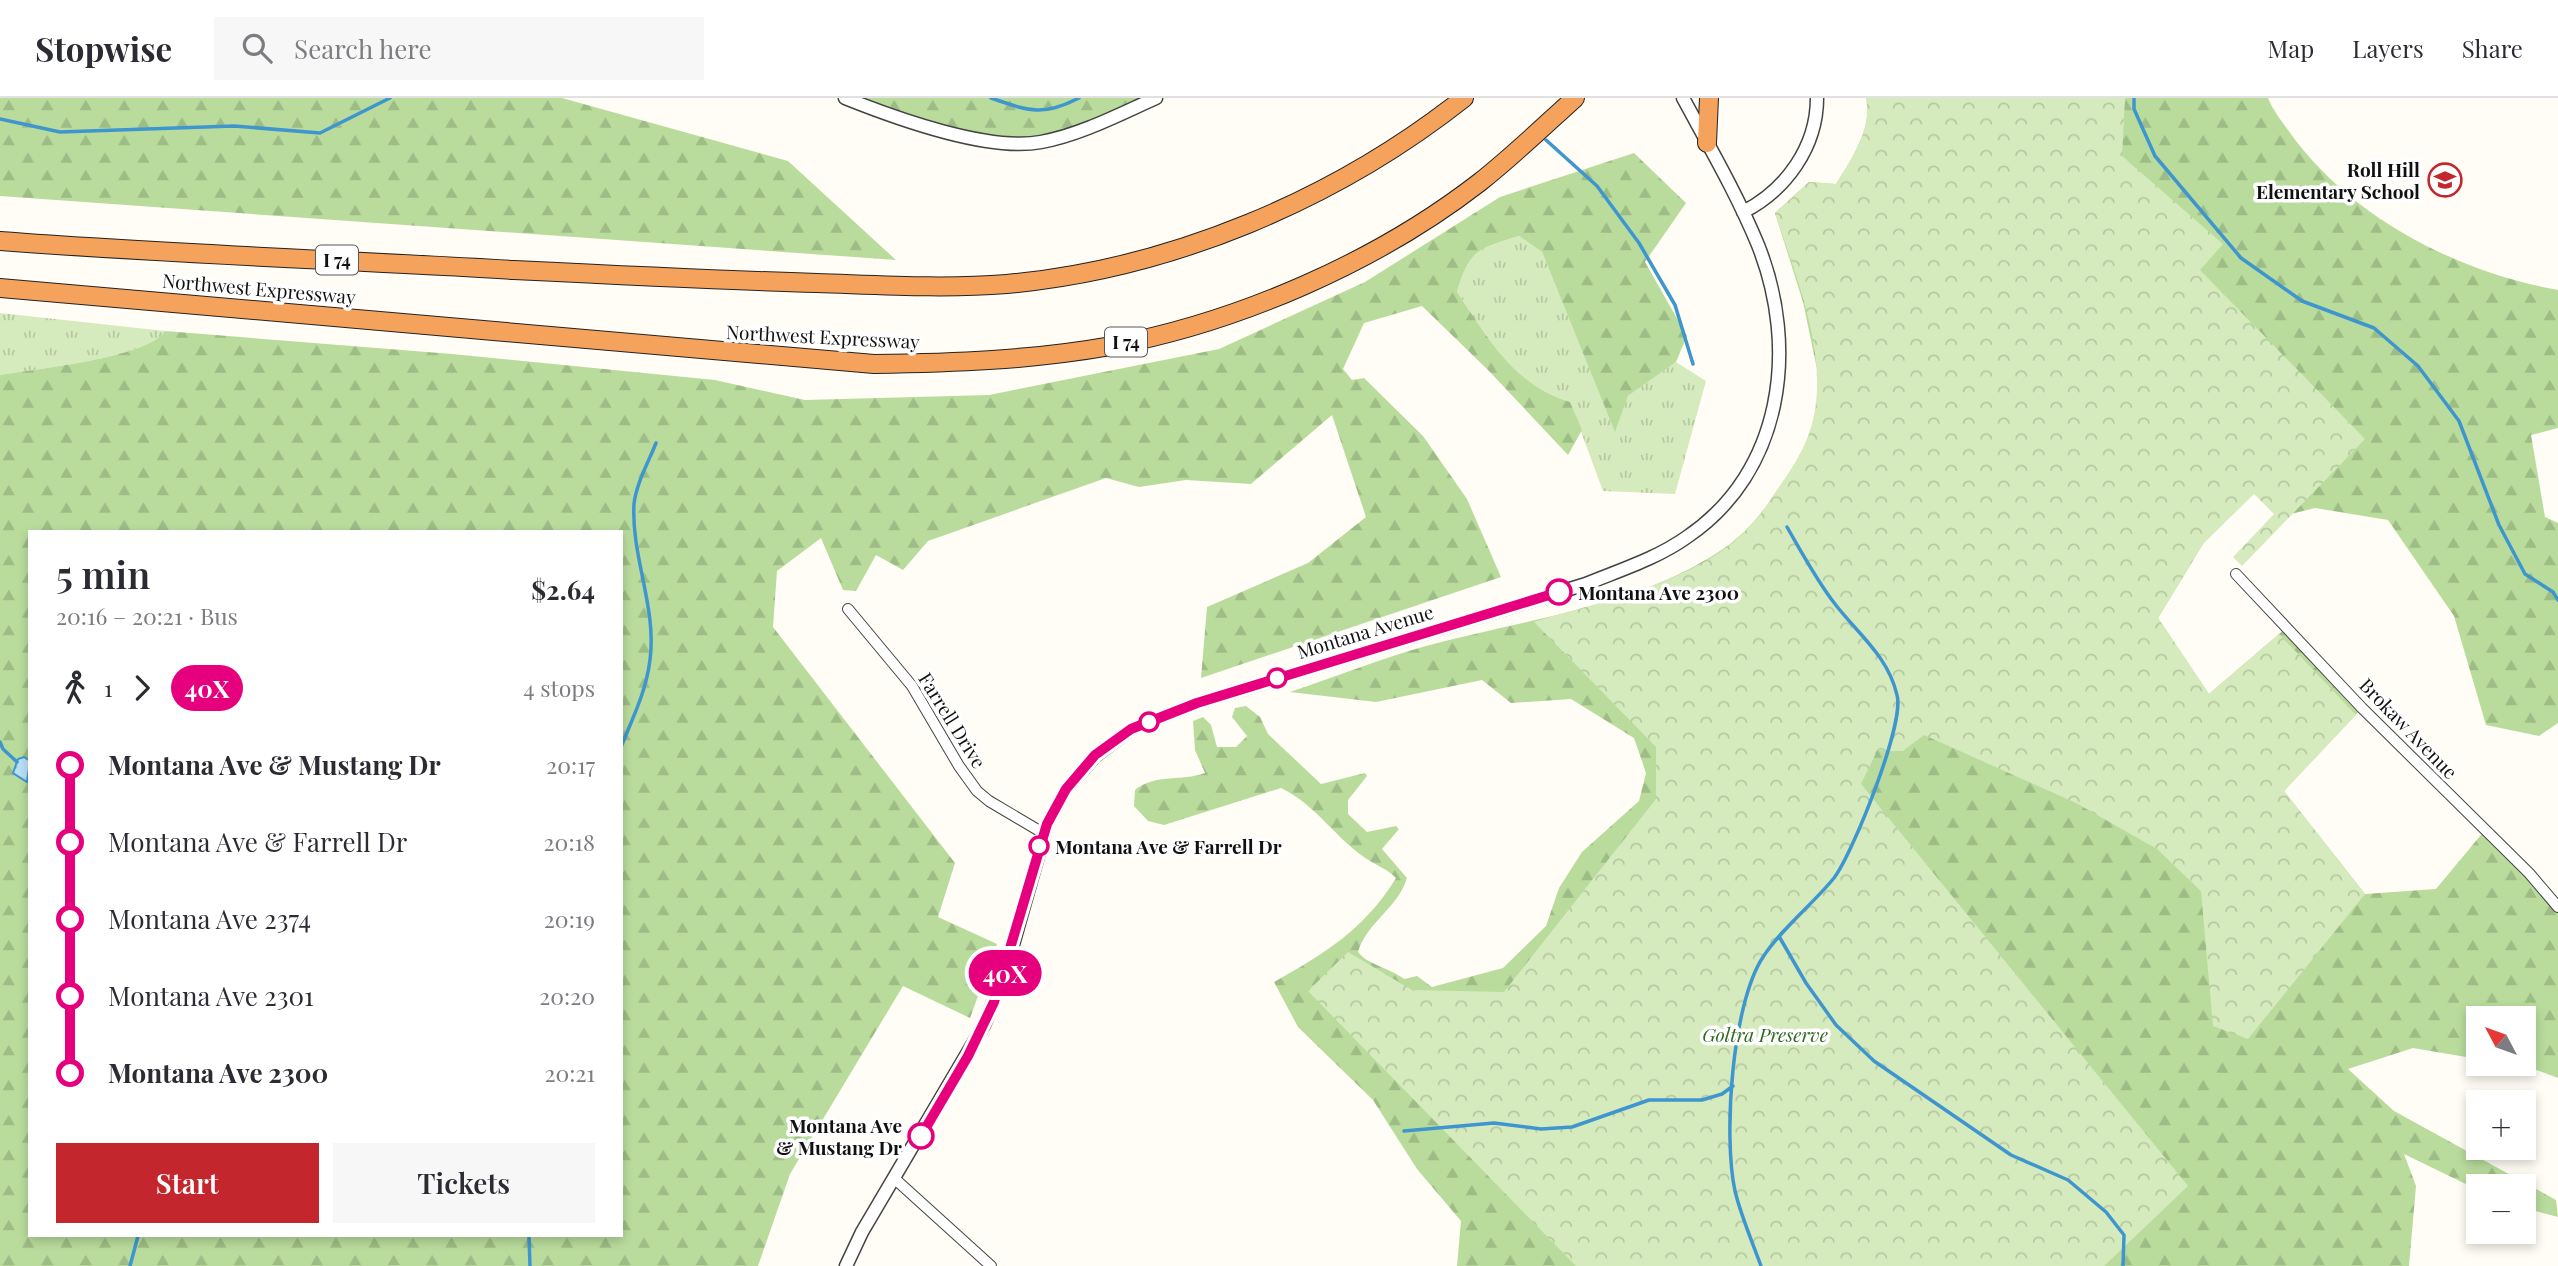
<!DOCTYPE html>
<html lang="en">
<head>
<meta charset="utf-8">
<style>
	:root { --surface:#fff; --page:#f7f7f7; --text:#2b2b33; --muted:#7c7c81; --line:#e1e1e2; --accent:#c4262e }
	body { margin:0; font-family:"Playfair Display",serif; background:var(--page); color:var(--text); height:100vh; display:flex; flex-direction:column; font-size:26px; white-space:nowrap }
	* { box-sizing:border-box; margin:0 }
	p { font-size:23px; color:var(--muted) }
	.icon { flex:none; width:38px; height:38px; fill:none; stroke:currentColor; stroke-width:2; stroke-linecap:round; stroke-linejoin:round }
	.map { position:relative; flex:1; overflow:hidden }
	.side { position:absolute; left:28px; top:432px; width:595px; height:707px; display:flex; flex-direction:column; background:var(--surface); border-radius:0px; box-shadow:0 4px 10px #0003 }
	.side>* { flex:none }
	.badge { padding:0 14px; border-radius:23px; font-size:24px; line-height:46px }
	.needle { width:46px; rotate:311deg }
	.buttons { position:absolute; left:2466px; top:908px; display:grid; gap:14px }
	.buttons a { display:grid; place-items:center; width:70px; height:70px; border-radius:0px; background:var(--surface); box-shadow:0 4px 10px #0003; font-size:35px }
	.map>.badge { position:absolute; translate:-50% -50%; box-shadow:0 0 0 4px #fff }
	.legs { display:flex; align-items:center; gap:10px; height:77px; padding:0 28px; font-size:23px }
	.legs p { margin-inline-start:auto }
	.head { display:flex; align-items:center; justify-content:space-between; height:119px; padding:0 28px }
	h1 { font-size:38px; font-weight:600; line-height:52px }
	.primary-button { display:flex; gap:14px; margin-top:auto; padding:14px 28px }
	.primary-button a { flex:1; height:80px; border-radius:0px; background:var(--accent); color:#fff; font-size:28px; font-weight:600; line-height:80px; text-align:center }
	.primary-button a+a { background:var(--page); color:var(--text) }
	ul { padding:0 28px; list-style:none }
	li { display:flex; align-items:center; gap:24px; height:77px; font-size:26px }
	li i { display:grid; place-items:center; width:10px; height:100%; margin:0 9px; background:currentColor }
	li i::after { content:''; width:18px; height:18px; margin:-9px; border:5px solid; border-radius:50%; background:var(--surface) }
	li p { margin-inline-start:auto }
	li:first-child i { background:linear-gradient(#0000 50%,currentColor 0) }
	li:last-child i { background:linear-gradient(currentColor 50%,#0000 0) }
	header { display:flex; align-items:center; gap:42px; box-sizing:border-box; height:98px; padding:0 35px; background:var(--surface); border-bottom:2px solid var(--line) }
	header strong { font-size:33px }
	nav { display:flex; gap:38px; margin-inline-start:auto; font-size:24px }
	.search { width:490px; height:63px; background:var(--page); display:flex; align-items:center; gap:18px; box-sizing:border-box; padding:0 24px; border-radius:0px; color:var(--muted); font-size:26px }
	.map>svg:first-child { display:block }
	.grass { fill:url(#grass-tufts) }
	.forest { fill:url(#forest-firs); fill-rule:evenodd }
	.park { fill:url(#park-crowns) }
	.water { fill:url(#water-ripples); stroke:#3f96cf; stroke-width:2 }
	.lines { fill:none; stroke-linecap:round; stroke-linejoin:round }
	.stream { stroke:#3f96cf; stroke-width:3.5 }
	.minor-casing { stroke:#444; stroke-width:12 }
	.tertiary-casing { stroke:#444; stroke-width:15 }
	.motorway-casing { stroke:#222; stroke-width:20 }
	.minor { stroke:#fff; stroke-width:10 }
	.tertiary { stroke:#fff; stroke-width:12 }
	.motorway { stroke:#f5a25d; stroke-width:18 }
	.line-1-casing { stroke:#fff; stroke-width:16 }
	.line-1 { stroke:#e6007e; stroke-width:10 }
	.stop-1-dot { fill:#fff; stroke:#e6007e; stroke-width:3.5 }
	.labels { text-anchor:middle; dominant-baseline:central; stroke-width:7; stroke-linejoin:round; paint-order:stroke }
	.shield { fill:#fff; stroke:#585858; stroke-width:2 }
	.shield-label { font-size:18px; font-weight:bold; fill:#111 }
	.poi-label { font-size:19px; font-weight:bold; fill:#111; stroke:#fff; text-anchor:end }
	.street-label { font-size:19px; fill:#111; stroke:#fff }
	.stop-label { font-size:19px; font-weight:bold; fill:#111; stroke:#fff; text-anchor:start }
	.park-label { font-size:19px; font-style:italic; fill:#2f6b1f; stroke:#fff }
</style>
</head>
<body>
<header>
<strong>Stopwise</strong>
<div class="search"><svg class="icon" aria-label="search" viewBox="0 0 24 24"><circle cx="10" cy="10" r="6"/><path d="M15 15l6 6"/></svg>Search here</div>
<nav><a>Map</a><a>Layers</a><a>Share</a></nav>
</header>
<div class="map">
<svg width="2558" height="1168" viewBox="0 0 2558 1168">
	<defs>
		<pattern id="grass-tufts" width="24" height="20" patternUnits="userSpaceOnUse" patternTransform="scale(1.75)"><rect width="24" height="20" fill="#d5ebbd"/><path d="M3 7l-1-3M5 7V3M7 7l1-3M15 17l-1-3M17 17v-4M19 17l1-3" fill="none" stroke="#b6c8a1"/></pattern>
		<pattern id="forest-firs" width="22" height="20" patternUnits="userSpaceOnUse" patternTransform="scale(1.75)"><rect width="22" height="20" fill="#b9dc9c"/><path d="M5 1l3.5 6h-7zM16 11l3.5 6h-7z" fill="#9ebc85"/></pattern>
		<pattern id="park-crowns" width="20" height="18" patternUnits="userSpaceOnUse" patternTransform="scale(1.75)"><rect width="20" height="18" fill="#d5ebbd"/><path d="M2 6a3 3 0 1 1 6 0M12 15a3 3 0 1 1 6 0" fill="none" stroke="#b6c8a1"/></pattern>
		<pattern id="water-ripples" width="26" height="14" patternUnits="userSpaceOnUse" patternTransform="scale(1.75)"><rect width="26" height="14" fill="#b9e0f7"/><path d="M2 4q2-2 4 0t4 0M15 11q2-2 4 0t4 0" fill="none" stroke="#9ebfd3"/></pattern>
	</defs>
	<rect width="100%" height="100%" fill="#fffdf5"/>
	<path class="grass" d="M1519,138L1542,154L1615,333L1628,298L1676,264L1706,283L1675,396L1603,393L1570,304C1513,286 1489,241 1457,194C1471,150 1478,151 1519,138Z
		M0,215L165,233C148,260 34,271 0,277Z"/>
	<path class="forest" d="M0,0H562L788,63L896,162L0,98Z
		M845,0H1156L1060,40L1001,46Z
		M1866,0H2268C2272,11 2281,22 2288,32C2348,118 2456,174 2558,192V330L2531,337L2545,419L2558,425V625L2539,638L2486,627L2454,518L2388,422L2315,410L2291,416L2247,312L2203,446L2158,520L2209,596L2286,530L2362,610L2284,693L2365,796L2436,791L2485,732L2558,809V980L2534,971L2508,966H2524V920H2478V961L2413,950L2348,971L2394,1013L2556,1102L2558,1119L2524,1110V1088H2478V1092L2404,1056L2416,1088L2409,1168H1457L1461,1123L1417,1071L1373,1002L1298,929L1274,884C1324,856 1365,831 1396,780C1387,771 1380,769 1370,763C1337,743 1317,707 1281,690L1164,727L1148,723L1134,708L1135,692C1156,675 1181,684 1205,675L1195,652L1193,623L1203,619L1211,627L1217,649H1236L1247,638L1232,619L1235,610L1246,608L1260,619L1268,636L1321,686L1365,675L1367,678L1348,702V716L1367,734L1396,728L1399,731L1382,751L1407,780C1398,810 1367,824 1358,854C1368,867 1390,870 1404,881L1417,878L1432,889L1503,870L1546,828L1559,790L1582,754L1639,703L1646,675L1634,640L1571,601L1511,605L1482,582L1376,604L1290,594C1335,579 1380,561 1426,548C1522,522 1640,508 1723,451C1760,426 1782,385 1806,349L1842,391L1803,204L1775,115L1809,84L1836,86C1851,62 1873,30 1866,0Z
		M1634,55L1686,105L1645,164L1687,238L1676,264L1628,298L1615,334L1542,154L1519,138C1478,151 1470,151 1457,194C1489,241 1513,286 1570,304L1582,332L1568,357L1489,273L1422,208L1364,225L1343,271L1352,282L1364,280L1423,338L1467,401L1501,479L1201,580L1207,509L1308,465L1366,419L1332,317L1251,386L1186,382L1139,389L1106,380L928,443L903,472L876,457L856,493L843,492L821,440L777,473L773,529L955,765L938,819L997,846L970,920L903,888L790,1076L758,1168H0V277C34,271 148,260 165,233L452,256L715,282L805,302L989,297L1219,251L1365,184L1500,99ZM30,434H621V1138H30Z"/>
	<path class="park" d="M1866,0H2125L2122,58L2223,146L2200,172L2365,341L2242,468L2233,459L2274,416L2254,396L2203,446L2158,520L2209,596L2279,536L2356,617L2284,693L2365,796L2248,941L2213,928L2201,793L2157,751L2076,705L1924,637L1903,653H1877L1861,686L2188,1088L2104,1168H1576L1308,893L1348,854L1412,892L1504,894L1656,701V649L1534,524C1605,502 1705,483 1755,423C1764,413 1771,400 1779,389C1805,353 1818,326 1817,280C1816,225 1792,167 1775,115L1809,84L1836,86C1851,62 1873,30 1866,0Z
		M2450,65L2460,74L2462,86L2457,92L2439,78Z"/>
	<path class="water" d="M24,659L30,663L27,684L13,675L18,661Z"/>
	<g class="lines">
		<path class="stream" d="M991,0C1029,13 1042,19 1079,0
			M2134,0V11L2155,58L2241,160L2302,203L2374,230L2418,268L2459,323L2499,427L2525,476L2553,494L2558,502
			M0,21L60,34L234,28L320,35L390,0
			M1546,42L1597,88L1639,145L1675,207L1693,266
			M0,644L3,651L17,664
			M621,649C633,619 646,594 650,562C657,509 631,459 634,406C636,386 649,363 656,345
			M1780,840L1806,885L1836,927L1874,963L2011,1057L2068,1082L2106,1114L2124,1137L2123,1168
			M1404,1033L1494,1025L1541,1031L1572,1029L1649,1002H1702L1722,996L1733,988
			M529,1138L530,1168
			M130,1168L138,1138
			M1761,1168C1752,1143 1741,1118 1735,1093C1723,1038 1732,906 1763,859C1782,830 1812,807 1834,780C1853,755 1905,625 1897,597C1888,558 1858,536 1835,506C1817,483 1802,455 1787,429"/>
		<defs>
			<path id="minor" d="M2236,476L2362,610L2529,775L2558,809
				M848,511L912,588L959,668L977,693L989,703L1043,735
				M895,1081L991,1168"/>
			<path id="tertiary" d="M845,0C895,20 989,54 1041,44C1080,37 1120,16 1156,0
				M1743,114C1786,92 1817,49 1817,0
				M846,1168L862,1134L984,927L1005,875L1047,726L1066,691L1095,658L1131,631L1197,605L1586,486C1620,472 1656,461 1687,439C1783,374 1799,250 1758,147C1737,96 1709,48 1683,0"/>
			<path id="motorway" d="M1707,45L1709,0
				M0,143C171,156 343,162 514,172C615,177 716,182 817,185C880,187 944,191 1007,186C1171,171 1335,102 1464,0
				M0,190L874,266C953,265 1032,262 1111,248C1239,224 1377,164 1480,84C1513,58 1544,28 1575,0"/>
		</defs>
		<use href="#minor" class="minor-casing"/>
		<use href="#tertiary" class="tertiary-casing"/>
		<use href="#motorway" class="motorway-casing"/>
		<use href="#minor" class="minor"/>
		<use href="#tertiary" class="tertiary"/>
		<use href="#motorway" class="motorway"/>
	</g>
	<g class="lines">
		<defs>
			<path id="line-1" d="M921,1038L968,958L994,904L1047,726L1066,691L1095,657L1131,631L1197,605L1559,494"/>
		</defs>
		<use href="#line-1" class="line-1-casing"/>
		<use href="#line-1" class="line-1"/>
	</g>
	<defs>
		<symbol id="school-ring" viewBox="-11 -11 22 22"><circle r="9.5" fill="#fff" stroke="#c4262e" stroke-width="1.5"/><path d="M0-5L7-2L0 1L-7-2ZM-4 1L0 2.5L4 1V4Q0 6-4 4Z" fill="#c4262e"/></symbol>
	</defs>
	<g fill-rule="evenodd">
		<use href="#school-ring" x="2426" y="63" width="38" height="38"/>
	</g>
	<g class="stop-1-dot">
		<circle cx="1559" cy="494" r="12"/>
		<circle cx="1277" cy="580" r="9"/>
		<circle cx="1149" cy="624" r="9"/>
		<circle cx="1039" cy="748" r="9"/>
		<circle cx="921" cy="1038" r="12"/>
	</g>
	<g class="labels">
		<g class="shield">
			<rect x="316" y="147.5" width="42" height="29" rx="5"/>
			<rect x="1105" y="229.5" width="42" height="29" rx="5"/>
		</g>
		<g class="shield-label">
			<text x="337" y="162">I 74</text>
			<text x="1126" y="244">I 74</text>
		</g>
		<g class="poi-label">
			<text x="2420" y="71">Roll Hill<tspan x="2420" dy="22">Elementary School</tspan></text>
		</g>
		<g class="street-label">
			<text transform="translate(259 190) rotate(5)">Northwest Expressway</text>
			<text transform="translate(823 238) rotate(3)">Northwest Expressway</text>
			<text transform="translate(1365 533) rotate(-17)">Montana Avenue</text>
			<text transform="translate(953 622) rotate(58)">Farrell Drive</text>
			<text transform="translate(2409 630) rotate(46)">Brokaw Avenue</text>
		</g>
		<g class="stop-label">
			<text x="1578" y="494">Montana Ave 2300</text>
			<text x="1055" y="748">Montana Ave &amp; Farrell Dr</text>
			<text x="902" y="1027" text-anchor="end">Montana Ave<tspan x="902" dy="22">&amp; Mustang Dr</tspan></text>
		</g>
		<g class="park-label">
			<text x="1765" y="936">Goltra Preserve</text>
		</g>
	</g>
</svg>
<div class="buttons">
<a><svg class="needle" viewBox="-14 -14 28 28"><path d="M0-13l5 13h-10z" fill="#e53935"/><path d="M0 13l5-13h-10z" fill="#7c7c81"/></svg></a>
<a>+</a>
<a>−</a>
</div>
<b class="badge" style="left:1005px;top:875px;background:#e6007e;color:#fff">40X</b>
<section class="side">
<div class="head"><div><h1>5 min</h1><p>20:16 – 20:21 · Bus</p></div><b>$2.64</b></div>
<div class="legs"><svg class="icon" aria-label="walk" viewBox="0 0 24 24"><circle cx="13" cy="4" r="2"/><path d="M13 8l-2 6 4 7M11 14l-3 7M7 12l3-4h3l4 4"/></svg>1<svg class="icon" aria-label="forward" viewBox="0 0 24 24"><path d="M9 5l7 7-7 7"/></svg><b class="badge" style="background:#e6007e;color:#fff">40X</b><p>4 stops</p></div>
<ul>
<li><i style="color:#e6007e"></i><b>Montana Ave &amp; Mustang Dr</b><p>20:17</p></li>
<li><i style="color:#e6007e"></i><span>Montana Ave &amp; Farrell Dr</span><p>20:18</p></li>
<li><i style="color:#e6007e"></i><span>Montana Ave 2374</span><p>20:19</p></li>
<li><i style="color:#e6007e"></i><span>Montana Ave 2301</span><p>20:20</p></li>
<li><i style="color:#e6007e"></i><b>Montana Ave 2300</b><p>20:21</p></li>
</ul>
<div class="primary-button"><a>Start</a><a>Tickets</a></div>
</section>
</div>
</body>
</html>
